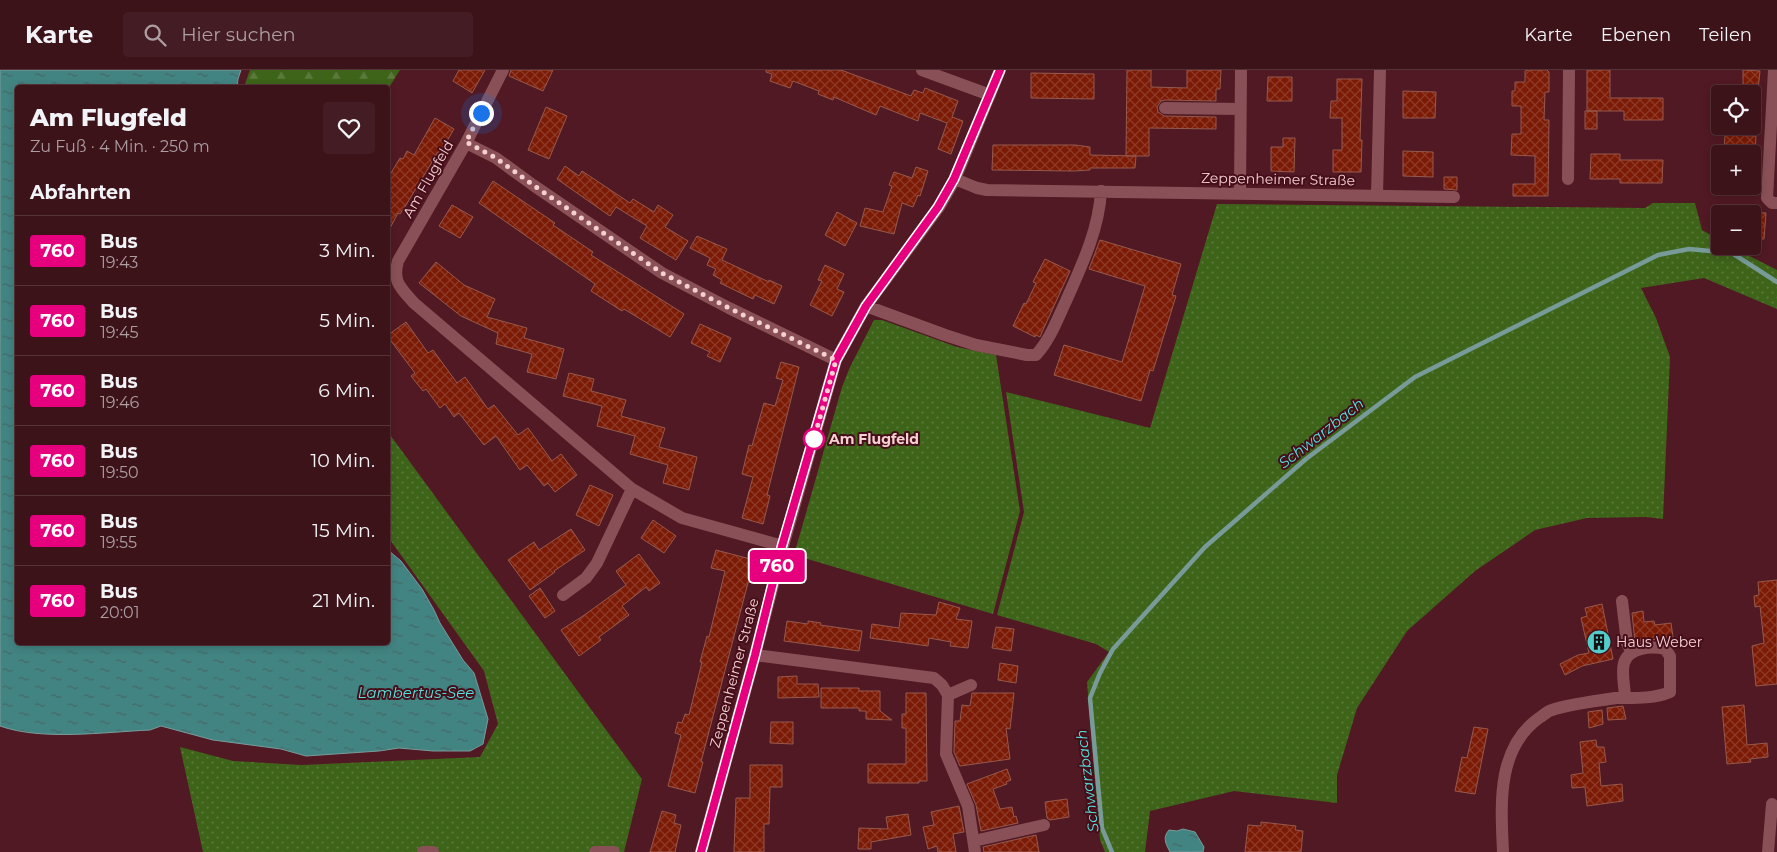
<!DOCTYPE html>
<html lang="de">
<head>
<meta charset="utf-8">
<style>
	:root { --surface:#3d131a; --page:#441c23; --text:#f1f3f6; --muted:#ad9ea2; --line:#563239 }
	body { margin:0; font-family:Montserrat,sans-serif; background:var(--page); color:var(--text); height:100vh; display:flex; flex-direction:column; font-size:19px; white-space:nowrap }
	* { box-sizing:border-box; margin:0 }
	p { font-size:16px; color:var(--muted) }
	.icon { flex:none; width:28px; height:28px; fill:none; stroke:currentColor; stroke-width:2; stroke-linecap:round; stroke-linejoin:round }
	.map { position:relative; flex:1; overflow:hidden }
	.panel { position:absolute; left:15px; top:15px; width:375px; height:560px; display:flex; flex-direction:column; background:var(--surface); border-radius:5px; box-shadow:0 2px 8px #0003,0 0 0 1px var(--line) }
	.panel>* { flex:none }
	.badge { padding:0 10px; border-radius:4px; font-size:18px; line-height:32px }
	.buttons { position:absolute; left:1711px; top:15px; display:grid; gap:10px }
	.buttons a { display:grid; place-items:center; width:50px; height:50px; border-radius:5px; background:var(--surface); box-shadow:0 2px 8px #0003,0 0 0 1px var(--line); font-size:25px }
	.you { position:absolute; width:25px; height:25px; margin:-12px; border:4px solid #fff; border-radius:50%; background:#1a73e8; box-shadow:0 0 0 8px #1a73e833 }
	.map>.badge { position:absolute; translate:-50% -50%; box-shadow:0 0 0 2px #fff }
	h2 { padding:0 15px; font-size:19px; line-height:45px }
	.round { display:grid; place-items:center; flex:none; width:52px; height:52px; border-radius:5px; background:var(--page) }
	.head { display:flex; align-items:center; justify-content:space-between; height:85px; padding:0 15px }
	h1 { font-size:24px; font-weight:800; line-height:38px }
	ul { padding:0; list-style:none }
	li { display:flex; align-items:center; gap:15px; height:70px; padding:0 15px; border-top:1px solid var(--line) }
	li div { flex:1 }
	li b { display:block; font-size:19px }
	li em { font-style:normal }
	li .badge { min-width:55px; font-weight:700; text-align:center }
	header { display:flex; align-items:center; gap:30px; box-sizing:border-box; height:70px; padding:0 25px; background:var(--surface); border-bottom:1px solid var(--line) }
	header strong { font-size:24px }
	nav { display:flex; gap:28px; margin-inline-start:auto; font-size:18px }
	.search { width:350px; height:45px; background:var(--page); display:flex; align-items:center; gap:12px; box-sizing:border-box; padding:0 18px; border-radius:5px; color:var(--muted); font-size:19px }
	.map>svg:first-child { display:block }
	.grass { fill:url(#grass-dots) }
	.forest { fill:url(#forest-firs) }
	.water { fill:url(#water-ripples); stroke:#789b9a }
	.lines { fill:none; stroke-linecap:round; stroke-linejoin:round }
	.stream { stroke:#789b9a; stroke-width:4.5 }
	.building { fill:url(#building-cross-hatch); stroke:#96594c }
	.minor { stroke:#895157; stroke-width:12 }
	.line-casing { stroke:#fff; stroke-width:11 }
	.line { stroke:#e6007e; stroke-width:8 }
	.walk { stroke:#f5d0d3; stroke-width:5; stroke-dasharray:0 9 }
	.stop-dot { fill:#fff; stroke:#e6007e; stroke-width:2.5 }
	.labels { text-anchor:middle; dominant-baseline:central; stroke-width:4; stroke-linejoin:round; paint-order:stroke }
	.street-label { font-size:14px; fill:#f5d0d3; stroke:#450e19 }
	.stop-label { font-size:14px; font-weight:bold; fill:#f5d0d3; stroke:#450e19; text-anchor:start }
	.poi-label { font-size:14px; fill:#f5d0d3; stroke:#450e19; text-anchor:start }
	.water-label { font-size:15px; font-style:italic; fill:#54dfdc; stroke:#450e19 }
</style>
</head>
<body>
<header>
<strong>Karte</strong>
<div class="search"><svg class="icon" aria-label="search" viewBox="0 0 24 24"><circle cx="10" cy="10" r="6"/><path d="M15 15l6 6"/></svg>Hier suchen</div>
<nav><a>Karte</a><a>Ebenen</a><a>Teilen</a></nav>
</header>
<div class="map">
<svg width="1777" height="782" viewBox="0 0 1777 782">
	<defs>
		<pattern id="grass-dots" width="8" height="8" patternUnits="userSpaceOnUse" patternTransform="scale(1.25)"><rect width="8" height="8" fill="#3e641a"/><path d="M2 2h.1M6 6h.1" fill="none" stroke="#5a793a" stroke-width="1.8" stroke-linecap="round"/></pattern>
		<pattern id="forest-firs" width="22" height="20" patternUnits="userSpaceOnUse" patternTransform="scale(1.25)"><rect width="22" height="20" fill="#3e641a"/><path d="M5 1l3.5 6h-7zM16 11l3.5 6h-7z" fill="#5a793a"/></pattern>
		<pattern id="water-ripples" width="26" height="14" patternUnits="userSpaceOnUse" patternTransform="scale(1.25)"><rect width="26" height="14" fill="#428482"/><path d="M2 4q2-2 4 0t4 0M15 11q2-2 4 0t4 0" fill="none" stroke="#456867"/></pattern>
		<pattern id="building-cross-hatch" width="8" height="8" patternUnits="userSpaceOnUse" patternTransform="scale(1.25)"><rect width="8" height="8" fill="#7b1a05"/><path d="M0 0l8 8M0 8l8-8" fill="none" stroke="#8e3a29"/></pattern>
	</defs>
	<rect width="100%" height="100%" fill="#511923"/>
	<path class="grass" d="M1653,133H1695L1702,160L1720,170V176H1730L1777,200V239L1704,208L1641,218L1656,248L1670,287L1663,449L1646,447L1587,448L1535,460L1475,501L1407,561L1357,638L1337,705V733L1234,721L1150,741L1145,782H1105L1100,770L1087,612L1109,582L1096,574L997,545L1024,442L1006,322L1150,358L1217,134L1645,138Z
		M874,250H882L957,277L996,285L1020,441L993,544L794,485L842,317L850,297Z
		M388,362L642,709L624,782H203L180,677L233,691L302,695L480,687L498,654L484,601L388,467Z"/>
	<path class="forest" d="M250,0H400L388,19V18L244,17Z"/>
	<path class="water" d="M0,0H241L238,9L237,17L18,18V572H388V480L401,491L422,519L434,540L440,553L463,590L474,603L488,649L483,674L470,681H433L399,678L379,681L306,686L281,679L213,670L161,656L150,660C105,662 42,671 0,656Z
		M1183,759L1195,762L1204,777L1203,782H1170C1166,774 1162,768 1169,760L1177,761Z"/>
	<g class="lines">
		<path class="stream" d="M1112,782L1102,758L1090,628L1100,603L1113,579L1205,477L1306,389L1415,307L1658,185L1689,179L1732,183L1777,212"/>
	</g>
	<path class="building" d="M459,0H485L472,23L453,11Z
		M511,0H553L543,21L509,6Z
		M766,0H841L911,26L914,20L923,23L925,18L958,31L952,47L963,51L951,84L938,79L947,53L920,43L918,51L880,36L876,45L834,27L833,30L818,24L819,21L793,11L790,18L770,11L772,4L766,2Z
		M1127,0H1151V17L1187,18V0H1221L1220,19H1216V31L1165,30L1161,31L1157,37L1158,42L1164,46L1216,47V59L1149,58V86H1126Z
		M1528,0H1547L1549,2V22H1545L1544,50H1549L1548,126H1513V114H1535V86L1511,85L1512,64H1521V36H1512V21H1515V12H1525V1Z
		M1587,0H1610V28H1663V50H1624V41H1587Z
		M1743,0L1760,1L1758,20H1743Z
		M1031,3L1094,4V29L1031,28Z
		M1268,7H1292V31H1267Z
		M1337,9H1362L1360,70H1362L1361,102H1333V80H1342V48H1330L1331,31H1337Z
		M1403,21L1436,22L1435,48H1403Z
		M546,37L567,46L549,89L528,80Z
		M1585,41H1597V59H1585Z
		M435,48L454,59L440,83L438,82L406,135L400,144L398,143L388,162V108L400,88L403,89L407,81L414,85Z
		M1725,65L1756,66L1755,84H1724Z
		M1283,68H1295L1294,102L1271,101V77H1283Z
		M993,75H1075L1090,77V85L1136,86L1135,98H1090V100L1074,101L992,100Z
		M1403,81L1433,82V107L1403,106Z
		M1591,84H1620V90H1663L1662,113H1620V109H1590Z
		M565,96L579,106L582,101L630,133L633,129L654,142L658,135L673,145L665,157L688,171L676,190L640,168L647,156L616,137L610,146L557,109Z
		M916,97L928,101L920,126L918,125L913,137L902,133L894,164L860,156L865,138L883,142L892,116L889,115L894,102L912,108Z
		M1444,107H1457V120L1444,119Z
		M493,111L555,153L553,155L593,182L591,185L684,244L670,267L624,239L622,241L591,221L595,214L479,133Z
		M452,135L473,147L460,168L439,156Z
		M837,142L857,153L845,176L825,165Z
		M1752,142L1766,143L1764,169H1752Z
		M697,166L727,179L722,190L769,212V210L782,216L774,234L755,225L753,229L720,213L722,210L713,205L716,199L707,195L710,188L690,178Z
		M1100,170L1181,194L1172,225L1176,226L1153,301L1150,300L1141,331L1054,305L1064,275L1122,292L1145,216L1089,199Z
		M1045,189L1070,201L1042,262L1040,267L1036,265L1035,267L1013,256L1024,233L1026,234L1036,213L1033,212Z
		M436,192L464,215L495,229L487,247L527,258L524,268L564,279L556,309L527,302L532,284L496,274L498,263L461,246L419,213Z
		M825,195L844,204L837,219L844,222L832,246L810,235L822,211L818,210Z
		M406,252L428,283L433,280L457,313L465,307L488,339L494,335L518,365L528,358L552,391L561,384L577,405L555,422L548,413L544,416L527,395L520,400L496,366L484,375L459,343L454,347L445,334L440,338L426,319L423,321L411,306L415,303L388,267V265Z
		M700,254L731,268L720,292L707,286L710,282L691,273Z
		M781,292L799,297L767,425L770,426L763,454L742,448L753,407L742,404L749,375L752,376L764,333L775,336L783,310L776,308Z
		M569,303L594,309L591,321L626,330L621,346L665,358L659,377L697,387L689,420L663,413L668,395L630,384L635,366L597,356L602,336L563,326Z
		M590,415L613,425L599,456L576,445Z
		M653,450L676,466L664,483L641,468Z
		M571,459L585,480L554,501L555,502L530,520L508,490L534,472L539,480Z
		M716,480L754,490L701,692H703L695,723L668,716L681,665L675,663L678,652L682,653L685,644L689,645L702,592H700L707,566L709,567L725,501L711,498Z
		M639,484L660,513L649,521L646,517L622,536L629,545L599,567L601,570L579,586L561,560L583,546L626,515L616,501Z
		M1777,510V614L1756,616L1752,576L1764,573L1760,536L1755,537L1754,526L1759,525L1758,512Z
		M540,518L555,541L545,548L529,526Z
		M939,532L960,538L956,549L972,551L968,578L950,576L951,572L929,568L928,576L870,568L872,554L899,558L901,543L936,545Z
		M1602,534L1613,589L1582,596L1565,605L1560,594L1578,585L1589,583L1581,548L1587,546L1585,538Z
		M1643,541L1644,552L1654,551L1655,555L1671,553L1673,567L1635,572L1632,543Z
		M787,551L808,554V551L821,553L820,555L862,561L859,581L784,571Z
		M996,557L1014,559L1011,581L992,578Z
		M1000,593L1018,596L1016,613L998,610Z
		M797,606V614H818L819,627L778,628V607Z
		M821,618H859V621H880V641L892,650L866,649V641H859V638H821Z
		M906,623H926L927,711H919V713H868V694H906V658H902V644H906Z
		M972,623H1014L1010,659L1006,658L1010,689L960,696L954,682L955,651H960L962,635L970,636Z
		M1744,635L1747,675L1767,673L1768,687L1750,689L1751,692L1727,694L1722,637Z
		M1623,636L1626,649L1608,650L1607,638Z
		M1602,640L1603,654L1589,658L1588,642Z
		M771,652H793V674L770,673Z
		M1474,657L1488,659L1475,724L1455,721L1462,687L1467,688Z
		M1596,670L1597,677H1604L1606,692L1599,693L1601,716L1622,714L1623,731L1587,736L1585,717L1572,718L1571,705L1583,703L1580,672Z
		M750,695H782V717H770L769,754H764V782H734L736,728H750Z
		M1007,699L1011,710L1006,712L1007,714L993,719L1000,739L1012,737L1014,747L1016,746L1018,753L981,761L976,735L967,714Z
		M1067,729L1069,747L1050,750L1047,748L1045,732Z
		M959,736L964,762L953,764L956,782H938L937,776L928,779L923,757L934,755L931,742Z
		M662,741L676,745L674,753L681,755L675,782H650Z
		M908,744L911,765L871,772V779H858L859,758L888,759L886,747Z
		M1261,752L1296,756L1295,760L1303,761L1301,782H1245L1248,755L1261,756Z
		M1036,765L1039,782H984L983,777Z"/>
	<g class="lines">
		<path class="minor" d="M922,0L990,25
			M1774,0L1767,128L1772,133H1777
			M1165,38L1240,39
			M466,73L503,0
			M955,109L977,118L987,120L1454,127
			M1568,109L1569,0
			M1240,123L1241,0
			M1377,126L1380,0
			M866,236L945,265L976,275L1027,285H1036C1050,270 1057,250 1066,231C1081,197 1099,160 1101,121
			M783,476L682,448L632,419L414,233C401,218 392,212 398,191L466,73L496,88L533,115L662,203L729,238L836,290
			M563,525L586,508L597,493L632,419
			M1622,531L1627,573L1632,583
			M755,585L934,608L942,615L948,625L946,684L968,736L975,782
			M948,625L971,615
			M974,771L1044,755
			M423,782H433
			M595,782H614
			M701,782L755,585L783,476L836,290L866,236L939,137L955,109L1000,0
			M1503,782C1501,735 1496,679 1539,648C1543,646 1547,641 1552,640C1569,634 1597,631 1616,628C1633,628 1654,629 1670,622V586L1665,579C1652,576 1629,577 1624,593C1621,603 1625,618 1625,628
			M1768,782L1772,734"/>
	</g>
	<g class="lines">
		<defs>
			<path id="line" d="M701,782L755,585L782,476L836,290L866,236L938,137L954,109L1000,0"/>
		</defs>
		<use href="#line" class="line-casing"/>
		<use href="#line" class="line"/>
		<path class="walk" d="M481,43L466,72L496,88L533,115L662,203L729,238L836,290L814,369"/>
	</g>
	<defs>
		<symbol id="building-disc" viewBox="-11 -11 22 22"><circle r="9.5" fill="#53cdca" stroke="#450e19"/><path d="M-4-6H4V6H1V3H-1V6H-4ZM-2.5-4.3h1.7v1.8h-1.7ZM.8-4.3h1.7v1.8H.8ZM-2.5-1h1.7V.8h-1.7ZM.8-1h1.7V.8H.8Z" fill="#111"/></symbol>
	</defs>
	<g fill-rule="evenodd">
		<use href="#building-disc" x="1585" y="558" width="28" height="28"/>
	</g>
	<circle class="stop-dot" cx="814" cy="369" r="10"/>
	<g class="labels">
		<g class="street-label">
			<text transform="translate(428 109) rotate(-60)">Am Flugfeld</text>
			<text transform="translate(1278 109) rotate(1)">Zeppenheimer Straße</text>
			<text transform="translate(734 603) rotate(-75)">Zeppenheimer Straße</text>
		</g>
		<g class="stop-label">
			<text x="829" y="369">Am Flugfeld</text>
		</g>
		<g class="poi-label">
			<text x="1616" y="572">Haus Weber</text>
		</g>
		<g class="water-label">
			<text transform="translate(1321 363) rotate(-38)">Schwarzbach</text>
			<text x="416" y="622">Lambertus-See</text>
			<text transform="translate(1087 711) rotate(-97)">Schwarzbach</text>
		</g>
	</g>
</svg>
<div class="buttons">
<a><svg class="icon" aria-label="locate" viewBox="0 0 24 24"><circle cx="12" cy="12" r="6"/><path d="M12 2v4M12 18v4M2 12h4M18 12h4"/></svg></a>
<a>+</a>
<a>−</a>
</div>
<div class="you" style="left:481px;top:43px"></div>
<b class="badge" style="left:777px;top:496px;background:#e6007e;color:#fff">760</b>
<section class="panel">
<div class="head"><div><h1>Am Flugfeld</h1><p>Zu Fuß · 4 Min. · 250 m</p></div><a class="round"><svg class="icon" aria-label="heart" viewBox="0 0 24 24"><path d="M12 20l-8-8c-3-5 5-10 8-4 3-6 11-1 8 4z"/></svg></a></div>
<h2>Abfahrten</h2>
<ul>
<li><span class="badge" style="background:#e6007e;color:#fff">760</span><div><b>Bus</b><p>19:43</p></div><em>3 Min.</em></li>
<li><span class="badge" style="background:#e6007e;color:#fff">760</span><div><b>Bus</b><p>19:45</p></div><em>5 Min.</em></li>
<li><span class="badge" style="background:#e6007e;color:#fff">760</span><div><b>Bus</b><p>19:46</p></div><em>6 Min.</em></li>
<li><span class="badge" style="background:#e6007e;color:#fff">760</span><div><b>Bus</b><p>19:50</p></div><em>10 Min.</em></li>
<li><span class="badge" style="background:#e6007e;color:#fff">760</span><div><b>Bus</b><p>19:55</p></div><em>15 Min.</em></li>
<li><span class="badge" style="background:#e6007e;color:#fff">760</span><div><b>Bus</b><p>20:01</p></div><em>21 Min.</em></li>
</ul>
</section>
</div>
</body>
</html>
